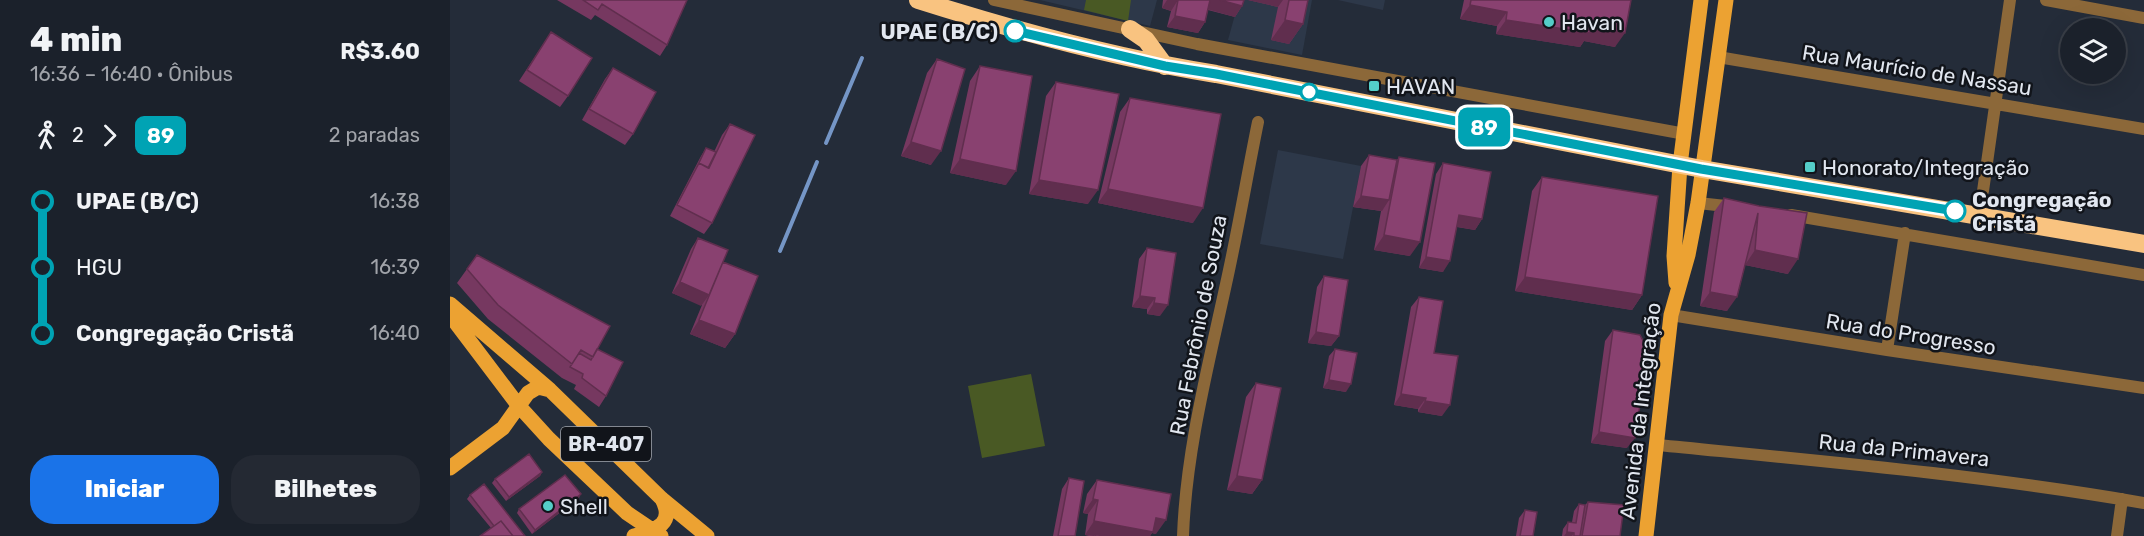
<!DOCTYPE html>
<html lang="pt">
<head>
<meta charset="utf-8">
<style>
	:root { --surface:#1b212b; --page:#242933; --text:#f1f3f6; --muted:#a0a3a9; --line:#393e47; --accent:#1a73e8 }
	body { margin:0; font-family:Rubik,sans-serif; background:var(--page); color:var(--text); height:100vh; display:flex; flex-direction:column; font-size:22px; white-space:nowrap }
	* { box-sizing:border-box; margin:0 }
	p { font-size:20px; color:var(--muted) }
	.icon { flex:none; width:33px; height:33px; fill:none; stroke:currentColor; stroke-width:2; stroke-linecap:round; stroke-linejoin:round }
	.map { position:relative; flex:1; overflow:hidden }
	.panel { display:flex; flex-direction:column; background:var(--surface); width:450px }
	.panel>* { flex:none }
	.badge { padding:0 12px; border-radius:9px; font-size:21px; line-height:39px }
	.fabs { position:absolute; left:1610px; top:18px; display:grid; gap:12px }
	.fabs a { display:grid; place-items:center; width:66px; height:66px; border-radius:50%; background:var(--surface); box-shadow:0 6px 24px #0002,0 0 0 2px var(--line); font-size:30px }
	.map>.badge { position:absolute; translate:-50% -50%; box-shadow:0 0 0 3px #fff }
	.legs { display:flex; align-items:center; gap:9px; height:66px; padding:0 30px; font-size:20px }
	.legs p { margin-inline-start:auto }
	.summary { display:flex; align-items:center; justify-content:space-between; height:102px; padding:0 30px }
	h1 { font-size:33px; font-weight:800; line-height:45px }
	.primary-button { display:flex; gap:12px; margin-top:auto; padding:12px 30px }
	.primary-button a { flex:1; height:69px; border-radius:24px; background:var(--accent); color:#fff; font-size:24px; font-weight:800; line-height:69px; text-align:center }
	.primary-button a+a { background:var(--page); color:var(--text) }
	ul { padding:0 30px; list-style:none }
	li { display:flex; align-items:center; gap:21px; height:66px; font-size:22px }
	li i { display:grid; place-items:center; width:9px; height:100%; margin:0 8px; background:currentColor }
	li i::after { content:''; width:15px; height:15px; margin:-8px; border:4px solid; border-radius:50%; background:var(--surface) }
	li p { margin-inline-start:auto }
	li:first-child i { background:linear-gradient(#0000 50%,currentColor 0) }
	li:last-child i { background:linear-gradient(currentColor 50%,#0000 0) }
	main { display:flex; flex:1; min-height:0 }
	.map>svg:first-child { display:block }
	.built { fill:#2d3849 }
	.green { fill:#495924 }
	.lines { fill:none; stroke-linecap:round; stroke-linejoin:round }
	.stream { stroke:#7596c6; stroke-width:4 }
	.street { stroke:#8c6839; stroke-width:12 }
	.primary { stroke:#eca232; stroke-width:15 }
	.highway { stroke:#f9c380; stroke-width:18 }
	.wall { fill:#763860 }
	.shaded-wall { fill:#602e4e }
	.building { fill:#894170; stroke:#602e4e; stroke-width:1.5 }
	.line-1-casing { stroke:#fff; stroke-width:14 }
	.line-1 { stroke:#00a3b4; stroke-width:9 }
	.poi-dot { fill:#54cdc8; stroke:#11141a; stroke-width:2 }
	.stop-1-dot { fill:#fff; stroke:#00a3b4; stroke-width:3 }
	.labels { text-anchor:middle; dominant-baseline:central; stroke-width:5; stroke-linejoin:round; paint-order:stroke }
	.shield { fill:#11141a; stroke:#a3a7af; stroke-width:1.5 }
	.shield-label { font-size:20px; font-weight:bold; fill:#e1e6ef }
	.poi-label { font-size:21px; fill:#e1e6ef; stroke:#11141a; text-anchor:start }
	.stop-label { font-size:21px; font-weight:bold; fill:#e1e6ef; stroke:#11141a; text-anchor:end }
	.street-label { font-size:21px; fill:#e1e6ef; stroke:#11141a }
</style>
</head>
<body>
<main>
<section class="panel">
<div class="summary"><div><h1>4 min</h1><p>16:36 – 16:40 · Ônibus</p></div><b>R$3.60</b></div>
<div class="legs"><svg class="icon" aria-label="walk" viewBox="0 0 24 24"><circle cx="13" cy="4" r="2"/><path d="M13 8l-2 6 4 7M11 14l-3 7M7 12l3-4h3l4 4"/></svg>2<svg class="icon" aria-label="forward" viewBox="0 0 24 24"><path d="M9 5l7 7-7 7"/></svg><b class="badge" style="background:#00a3b4;color:#fff">89</b><p>2 paradas</p></div>
<ul>
<li><i style="color:#00a3b4"></i><b>UPAE (B/C)</b><p>16:38</p></li>
<li><i style="color:#00a3b4"></i><span>HGU</span><p>16:39</p></li>
<li><i style="color:#00a3b4"></i><b>Congregação Cristã</b><p>16:40</p></li>
</ul>
<div class="primary-button"><a>Iniciar</a><a>Bilhetes</a></div>
</section>
<div class="map">
<svg width="1694" height="536" viewBox="0 0 1694 536">
	<rect width="100%" height="100%" fill="#242c39"/>
	<path class="built" d="M590,0H707L700,26Z
		M789,0H862L852,55L778,40Z
		M888,0H935L933,10Z
		M828,150L911,166L893,259L810,244Z"/>
	<path class="green" d="M636,0H681L678,21L634,10Z
		M581,374L595,446L532,458L518,386Z"/>
	<g class="lines">
		<path class="stream" d="M376,143L412,58
			M330,251L367,162"/>
		<path class="street" d="M544,0L747,44L1235,134
			M1596,0L1694,18
			M1268,57L1694,129
			M1533,191L1560,0
			M1248,203L1285,207
			M1341,215L1694,275
			M1221,315L1437,350L1694,388
			M1437,350L1455,233
			M1208,445C1370,461 1533,475 1694,503
			M733,536C736,451 758,367 776,284C788,230 797,176 808,122
			M1667,536L1672,499"/>
		<path class="primary" d="M1226,283L1224,256L1230,165L1251,0
			M0,304L100,390L212,499L257,536
			M0,315L68,405L99,439L177,513L211,536
			M0,468L53,428L78,393L88,387L100,390
			M184,536C204,530 226,525 212,499
			M1196,536L1221,315L1238,255L1248,203L1276,0"/>
		<path class="highway" d="M468,0C566,31 665,58 766,74L1252,169L1694,244
			M680,29L696,40L715,66"/>
	</g>
	<path class="wall" d="M107,0H237L217,45L210,56L145,15L141,20Z
		M713,0H794L792,6L785,17L758,10L755,22L748,33L717,27L721,11L712,8Z
		M798,0H858L853,24L839,44L821,40L828,7Z
		M1014,0H1181L1165,47L1134,41L1130,47L1046,34L1047,26L1010,19Z
		M101,32L118,96L110,107L69,81Z
		M487,59L481,165L451,156L477,73Z
		M530,66L556,185L500,173L520,81Z
		M163,68L183,134L175,145L132,120L155,79Z
		M606,82L638,204L579,194L596,96Z
		M680,98L743,223L648,203L670,112Z
		M280,124L262,223L254,234L220,216L251,156L256,148L264,152L272,135Z
		M919,155L947,160L949,157L960,256L924,250L931,211L903,207L911,166Z
		M993,163L1032,219L1025,230L1007,227L993,272L969,268L986,174Z
		M1092,177L1192,295L1182,310L1065,291L1082,191Z
		M1274,198L1309,206L1338,274L1295,265L1277,311L1250,306L1264,212Z
		M248,238L271,265L285,334L275,348L240,334L252,305L222,293L241,249Z
		M697,248L710,316L697,314V309L682,307L689,259Z
		M17,269L147,349L156,396L149,407L124,389L126,385L112,378L38,319L7,283Z
		M874,276L889,336L881,346L858,343L867,287Z
		M969,297L984,353L992,416L968,412V409L944,405L961,307Z
		M1163,330L1177,448L1141,443L1155,341Z
		M885,349L896,392L873,388L879,356Z
		M806,383L812,480L802,494L777,490L796,397Z
		M92,472L90,476L56,501L42,483L45,479Z
		M619,478L625,536H603L612,489Z
		M647,480L706,534L702,533L700,536H639L635,535L638,514L633,513L637,494Z
		M20,495L75,536L41,528L17,499Z
		M129,498L82,534L67,513L69,509Z
		M1138,502L1170,536H1112L1113,529L1118,522H1122L1124,511L1129,504L1135,505Z
		M1075,510L1083,536H1066L1069,518Z"/>
	<path class="shaded-wall" d="M717,0H728L721,11L712,8Z
		M759,0H770L792,6L785,17L753,8Z
		M798,0H833L828,7Z
		M1020,5L1057,12L1047,26L1010,19Z
		M725,16L755,22L748,33L717,27Z
		M835,20L853,24L839,44L821,40Z
		M1056,20L1140,27L1175,33L1165,47L1134,41L1130,47L1046,34Z
		M461,142L491,151L481,165L451,156Z
		M510,159L566,171L556,185L500,173Z
		M589,180L648,190L638,204L579,194Z
		M658,189L753,208L743,223L648,203Z
		M911,196L939,200L932,211L903,207Z
		M1009,215L1032,219L1025,230L1002,226Z
		M934,235L970,242L960,256L924,250Z
		M1305,250L1348,259L1338,274L1295,265Z
		M976,257L1000,261L993,272L969,268Z
		M1075,277L1192,295L1182,310L1065,291Z
		M230,282L259,295L251,306L222,293Z
		M1260,292L1287,297L1277,311L1250,306Z
		M690,296L705,298L697,309L682,307Z
		M704,303L718,305L710,316L697,314Z
		M249,320L285,334L275,348L240,334Z
		M866,332L889,336L881,346L858,343Z
		M879,380L901,384L896,392L873,388Z
		M951,394L976,398L968,409L944,405Z
		M975,401L1000,405L992,416L968,412Z
		M1149,432L1185,438L1177,448L1141,443Z
		M92,472L90,476L56,501L59,497Z
		M787,476L812,480L802,494L777,490Z
		M131,494L129,498L82,534L85,530Z
		M643,499L648,500L638,514L633,513Z
		M706,518L716,520L706,534L702,533L700,536H645L646,534L644,536L635,535L644,521Z
		M1117,532L1124,533L1122,536H1114Z"/>
	<path class="building" d="M133,0H237L217,45L152,4L148,10Z
		M728,0H760L755,22L725,16Z
		M770,0H794L792,6Z
		M839,0H858L853,24L835,20Z
		M1021,0H1181L1175,33L1140,27V33L1056,20L1057,12L1020,5Z
		M101,32L142,58L118,96L77,70Z
		M487,59L515,69L491,151L461,142Z
		M530,66L582,76L566,171L510,159Z
		M163,68L206,92L183,134L139,109Z
		M606,82L669,94L648,190L589,180Z
		M680,98L771,114L753,208L658,189Z
		M280,124L305,135L262,223L227,205L249,163L259,168Z
		M256,148L266,152L258,168L249,163L247,167Z
		M919,155L947,160L939,200L911,196Z
		M949,157L985,163L970,242L934,235Z
		M993,163L1041,172L1032,219L1009,215L1000,261L976,257Z
		M1092,177L1208,196L1192,295L1075,277Z
		M1274,198L1309,206L1357,213L1348,259L1305,250L1308,213L1287,297L1260,292Z
		M248,238L278,250L259,295L230,282Z
		M697,248L726,253L718,305L704,303L705,298L690,296Z
		M27,255L160,326L143,357L131,350L122,364L48,305L17,269Z
		M273,262L308,276L285,334L249,320Z
		M874,276L898,280L889,336L866,332Z
		M969,297L993,301L984,353L1008,356L1000,405L975,401L976,398L951,394Z
		M1163,330L1190,335L1198,350L1185,438L1149,432Z
		M147,349L173,362L156,396L132,378L133,374L120,367L129,353L141,360Z
		M885,349L907,353L901,384L879,380Z
		M806,383L831,388L812,480L787,476Z
		M79,454L92,472L59,497L45,479Z
		M115,475L131,494L85,530L69,509Z
		M619,478L634,481L625,536H608Z
		M647,480L721,494L716,520L706,518L703,532L644,521L648,500L643,499Z
		M34,484L75,536H63L51,521L44,526L20,495Z
		M1138,502L1174,505L1170,536H1132Z
		M1129,504L1135,505L1130,536H1124V533L1117,532L1118,522L1126,523Z
		M1075,510L1087,512L1083,536H1070Z
		M51,521L63,536H30Z
		M646,534L660,536H645Z"/>
	<g class="lines">
		<defs>
			<path id="line-1" d="M565,31L715,66L766,74L1251,169L1505,211"/>
		</defs>
		<use href="#line-1" class="line-1-casing"/>
		<use href="#line-1" class="line-1"/>
	</g>
	<g class="poi-dot">
		<circle cx="1099" cy="22" r="6"/>
		<rect x="918" y="80" width="12" height="12" rx="3"/>
		<rect x="1354" y="161" width="12" height="12" rx="3"/>
		<circle cx="98" cy="506" r="6"/>
	</g>
	<g class="stop-1-dot">
		<circle cx="565" cy="31" r="10"/>
		<circle cx="859" cy="92" r="8"/>
		<circle cx="1505" cy="211" r="10"/>
	</g>
	<g class="labels">
		<rect class="shield" x="111" y="427" width="90" height="34" rx="4.5"/>
		<g class="shield-label">
			<text x="156" y="444">BR-407</text>
		</g>
		<g class="poi-label">
			<text x="1111" y="22">Havan</text>
			<text x="936" y="86">HAVAN</text>
			<text x="1372" y="167">Honorato/Integração</text>
			<text x="110" y="506">Shell</text>
		</g>
		<g class="stop-label">
			<text x="548" y="31">UPAE (B/C)</text>
			<text x="1522" y="199" text-anchor="start">Congregação<tspan x="1522" dy="24">Cristã</tspan></text>
		</g>
		<g class="street-label">
			<text transform="translate(1467 70) rotate(9)">Rua Maurício de Nassau</text>
			<text transform="translate(748 325) rotate(-79)">Rua Febrônio de Souza</text>
			<text transform="translate(1461 334) rotate(9)">Rua do Progresso</text>
			<text transform="translate(1190 411) rotate(-83)">Avenida da Integração</text>
			<text transform="translate(1454 450) rotate(6)">Rua da Primavera</text>
		</g>
	</g>
</svg>
<div class="fabs">
<a><svg class="icon" aria-label="layers" viewBox="0 0 24 24"><path d="M12 4l9 5-9 5-9-5zM3 14l9 5 9-5"/></svg></a>
</div>
<b class="badge" style="left:1034px;top:127px;background:#00a3b4;color:#fff">89</b>
</div>
</main>
</body>
</html>
